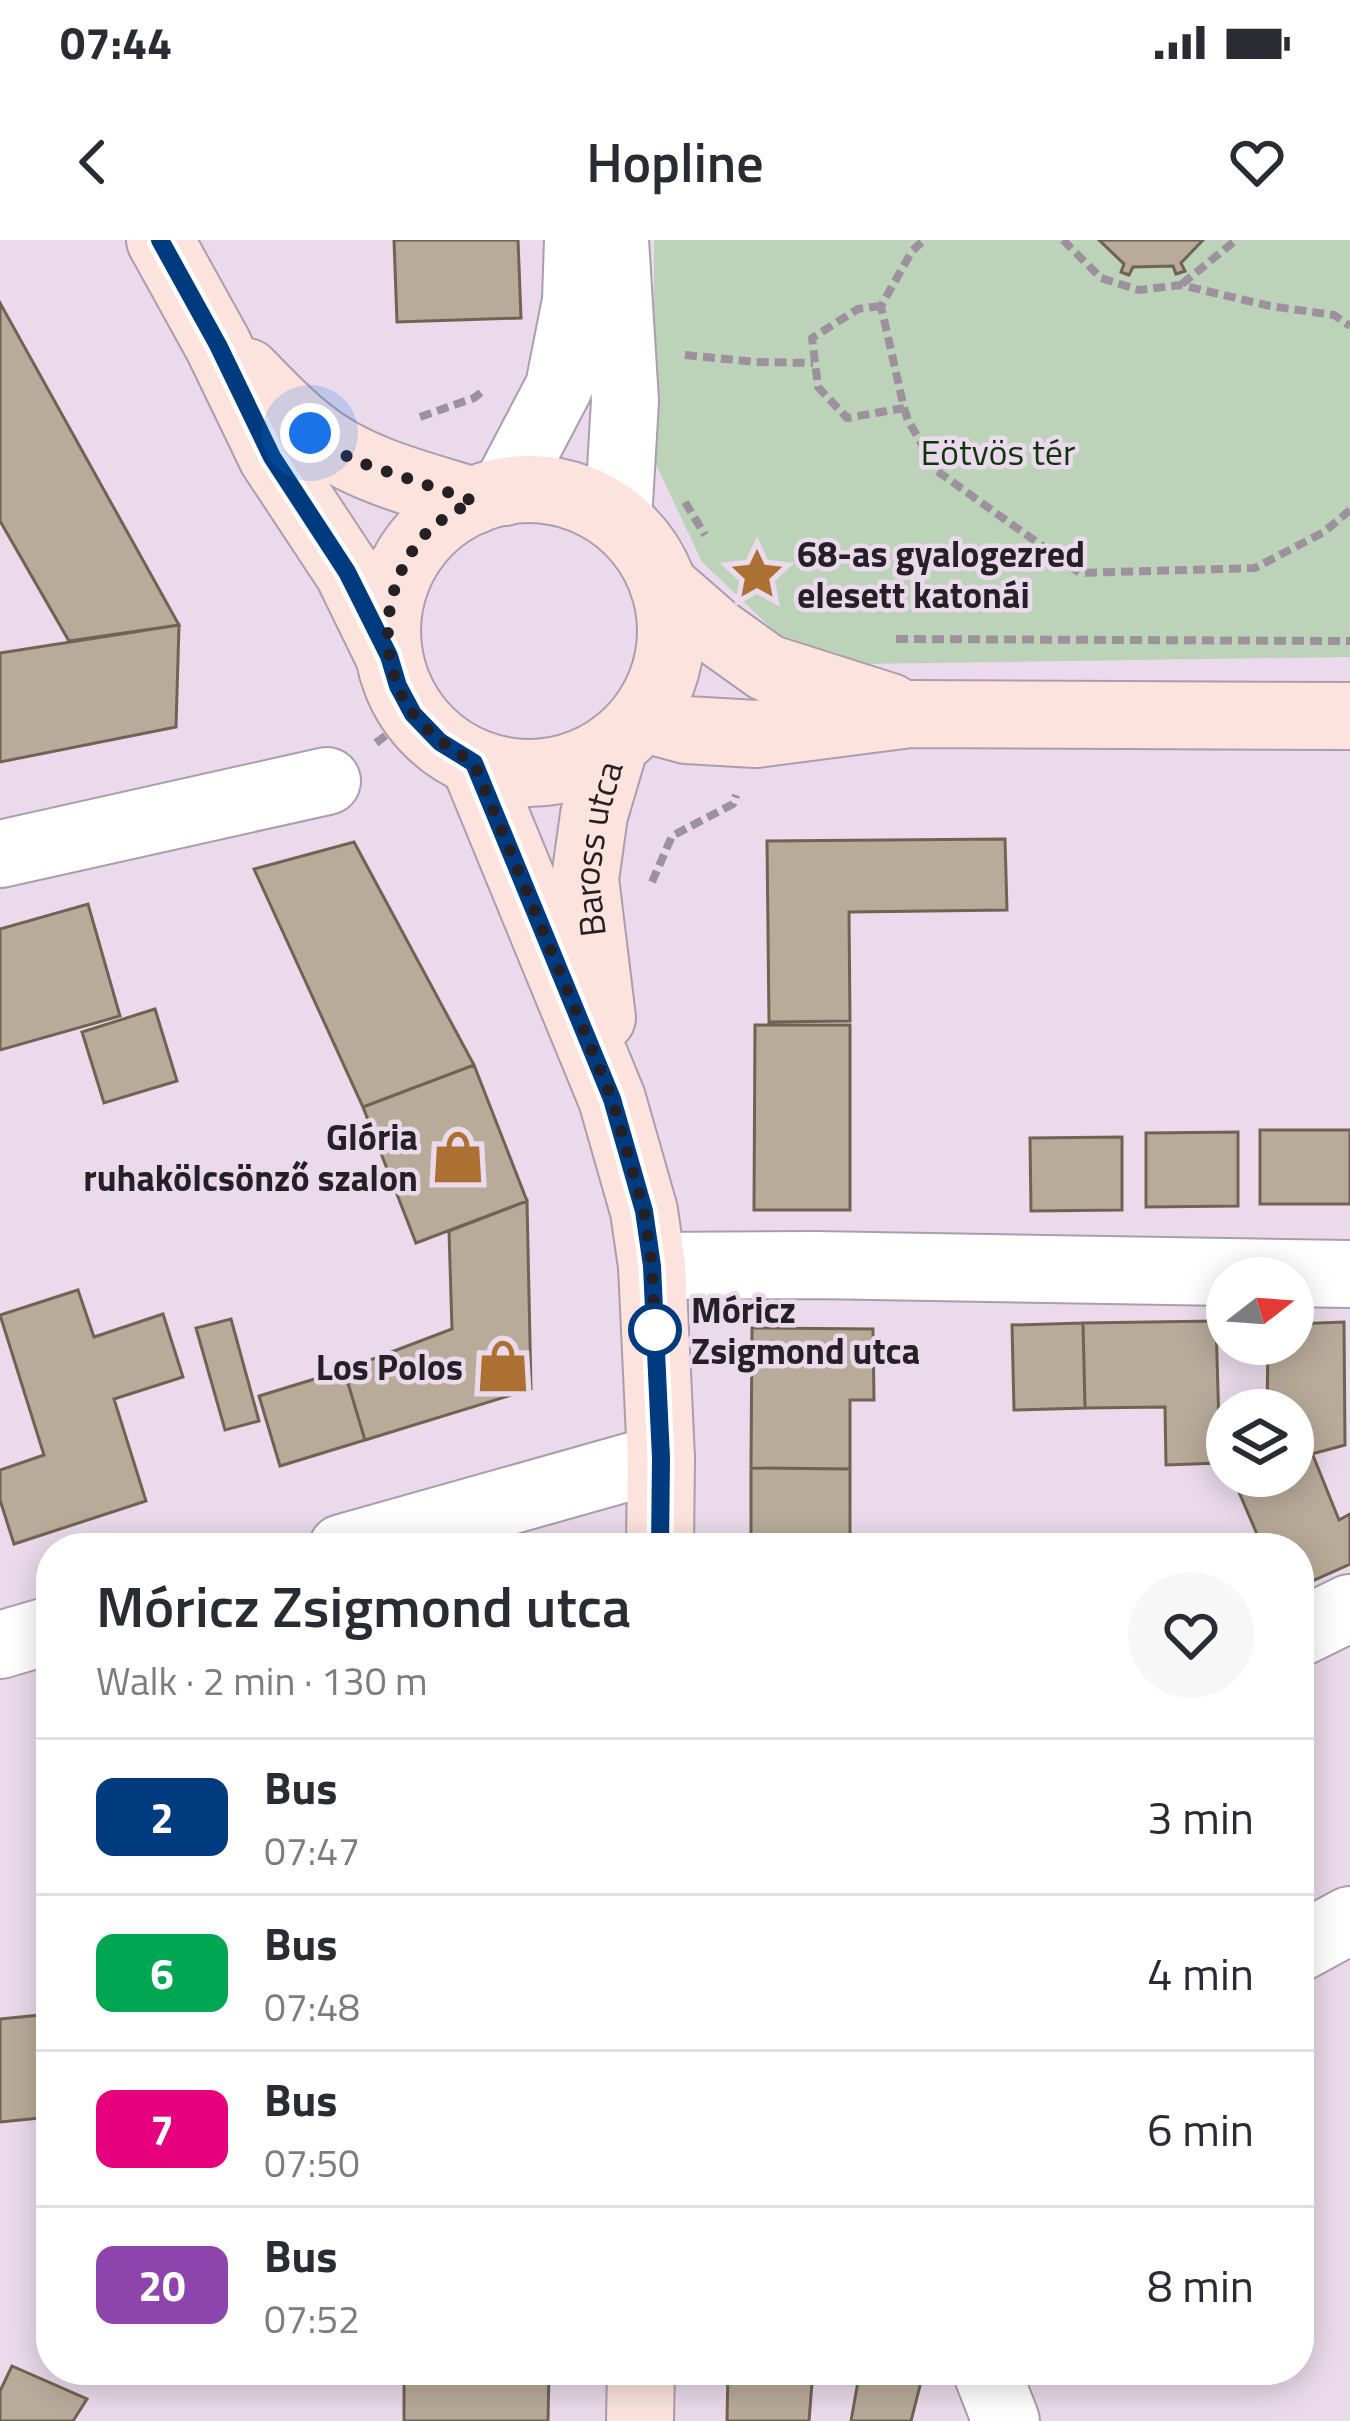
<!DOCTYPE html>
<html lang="en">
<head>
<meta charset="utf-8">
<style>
	:root { --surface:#fff; --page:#f7f7f7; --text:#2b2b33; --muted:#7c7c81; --line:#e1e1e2 }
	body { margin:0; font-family:"Titillium Web",sans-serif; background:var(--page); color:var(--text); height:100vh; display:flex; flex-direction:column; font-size:45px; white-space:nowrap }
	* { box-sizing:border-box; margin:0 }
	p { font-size:39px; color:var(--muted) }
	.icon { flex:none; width:66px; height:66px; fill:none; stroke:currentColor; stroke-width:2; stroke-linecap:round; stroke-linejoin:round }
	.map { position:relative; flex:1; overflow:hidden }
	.sheet { position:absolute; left:36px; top:1293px; width:1278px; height:852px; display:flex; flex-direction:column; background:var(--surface); border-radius:48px; box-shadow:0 6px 30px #0003 }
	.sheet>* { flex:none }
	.badge { padding:0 24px; border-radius:18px; font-size:42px; line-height:78px }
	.needle { width:78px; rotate:73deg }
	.buttons { position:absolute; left:1206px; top:1017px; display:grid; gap:24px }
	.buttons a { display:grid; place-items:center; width:108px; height:108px; border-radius:50%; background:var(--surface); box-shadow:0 6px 30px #0003; font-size:60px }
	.you { position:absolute; width:60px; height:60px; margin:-30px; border:9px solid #fff; border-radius:50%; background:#1a73e8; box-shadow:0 0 0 18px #1a73e833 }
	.map>.badge { position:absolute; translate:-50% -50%; box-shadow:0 0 0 6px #fff }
	.round { display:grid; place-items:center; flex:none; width:126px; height:126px; border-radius:63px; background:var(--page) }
	.head { display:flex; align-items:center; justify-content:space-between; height:204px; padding:0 60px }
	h1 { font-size:57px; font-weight:600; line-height:90px }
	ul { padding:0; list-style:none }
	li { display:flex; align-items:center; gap:36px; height:156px; padding:0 60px; border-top:3px solid var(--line) }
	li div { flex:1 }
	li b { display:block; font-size:45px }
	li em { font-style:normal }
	li .badge { min-width:132px; font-weight:700; text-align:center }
	.status { display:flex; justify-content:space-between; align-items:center; height:84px; padding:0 60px; background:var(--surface); direction:ltr }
	.status svg { height:33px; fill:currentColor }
	header { display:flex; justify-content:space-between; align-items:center; height:156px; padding:0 60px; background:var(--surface); font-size:54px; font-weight:600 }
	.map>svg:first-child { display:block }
	.green { fill:#bcd3b9 }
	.building { fill:#b9ab9a; stroke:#706353; stroke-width:3 }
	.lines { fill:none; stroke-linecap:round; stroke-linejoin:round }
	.street-casing { stroke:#ac9dad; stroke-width:70 }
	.secondary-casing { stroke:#ac9dad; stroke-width:70 }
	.path { stroke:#9d919e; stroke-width:8; stroke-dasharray:12 6; stroke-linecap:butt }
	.street { stroke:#fff; stroke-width:66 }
	.secondary { stroke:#fce3dd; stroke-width:66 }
	.line-casing { stroke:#fff; stroke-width:27 }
	.line { stroke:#003b80; stroke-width:18 }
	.walk { stroke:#251f26; stroke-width:12; stroke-dasharray:0 21.6 }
	.stop-dot { fill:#fff; stroke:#003b80; stroke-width:6 }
	.labels { text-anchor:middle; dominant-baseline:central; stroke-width:9; stroke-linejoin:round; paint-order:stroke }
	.park-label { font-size:36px; fill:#11340e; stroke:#eadaeb }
	.poi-label { font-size:36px; font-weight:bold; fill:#251f26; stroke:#eadaeb; text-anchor:end }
	.street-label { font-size:36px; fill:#251f26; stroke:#eadaeb }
	.stop-label { font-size:36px; font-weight:bold; fill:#251f26; stroke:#eadaeb; text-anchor:start }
</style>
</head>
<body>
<div class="status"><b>07:44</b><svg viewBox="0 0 49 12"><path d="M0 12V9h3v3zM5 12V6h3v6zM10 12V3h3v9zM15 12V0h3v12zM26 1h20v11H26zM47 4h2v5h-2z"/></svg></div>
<header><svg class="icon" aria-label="back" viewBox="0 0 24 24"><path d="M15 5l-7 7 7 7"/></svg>Hopline<svg class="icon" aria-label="heart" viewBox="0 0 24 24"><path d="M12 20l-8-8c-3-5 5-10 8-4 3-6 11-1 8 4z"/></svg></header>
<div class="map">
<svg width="1350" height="2181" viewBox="0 0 1350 2181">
	<rect width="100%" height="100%" fill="#eadaeb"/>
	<path class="green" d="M654,0H1350V417L859,424L796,412L702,322L654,220Z"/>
	<path class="building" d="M394,0H518L521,78L397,82Z
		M1099,0H1203L1181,23L1185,31L1176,34L1173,26L1133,27L1129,35L1121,32L1124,24Z
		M0,63L179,385L69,401L0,281Z
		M179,385L176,487L0,522V413Z
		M1005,599L1007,670L849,672L850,781L769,782L767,601Z
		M354,602L474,825L363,867L254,629Z
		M88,664L120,776L0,810V689Z
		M155,769L177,841L104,863L82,792Z
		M755,785H850V970H754Z
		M474,825L527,961L416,1003L363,867Z
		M1260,890H1350V964H1260Z
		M1238,892V966L1146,967V893Z
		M1122,897V970L1031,971L1030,898Z
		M527,961L531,1149L365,1200L344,1130L452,1089L449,991Z
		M78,1050L94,1097L163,1074L183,1137L114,1159L146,1261L14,1304L0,1260V1230L44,1215L0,1075Z
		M231,1079L259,1181L225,1190L196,1088Z
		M1216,1081L1220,1223L1166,1225L1165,1167L1085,1168L1083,1083Z
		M1344,1082L1345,1205L1293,1219V1170H1267L1268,1104H1293V1084Z
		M1083,1083L1085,1168L1014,1170L1012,1085Z
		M752,1088L873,1089L874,1160H850V1229L751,1228Z
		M344,1130L365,1200L280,1226L259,1156Z
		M1312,1213L1339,1280L1350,1274V1324L1299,1347V1308H1263L1232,1236H1293V1219Z
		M751,1228L850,1229V1308H751Z
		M51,1774V1877L0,1882V1779Z
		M12,2126L87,2159L73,2181H0V2151Z
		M404,2130H549L548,2181H404Z
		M728,2130H813L809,2181H727Z
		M860,2130H924L911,2181H851Z"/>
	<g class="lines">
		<defs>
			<path id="street" d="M615,0L625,161L618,280
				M504,252L559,147L576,61L578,0
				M0,614L327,541
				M652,1026L815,1025L1350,1034
				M342,1308L661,1218
				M1299,1393L1350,1368
				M0,1405L51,1390
				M1299,1708L1350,1680
				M986,2130L1006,2181"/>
			<g id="secondary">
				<path d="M160,0L218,105L272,217L348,332L389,416"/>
				<path d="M247,132C267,152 287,174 309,191C355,229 418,244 474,261"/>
				<circle cx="529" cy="391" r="142"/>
				<path d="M663,345L718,393L767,428L890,467"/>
				<path d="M642,478L686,490L756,494L910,474L1350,476"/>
				<path d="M474,523L612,859L644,971L652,1026L661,1218L660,1308"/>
				<path id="s1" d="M602,778L585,639L594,575L615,504"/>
				<path d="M640,2181L641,2130"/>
			</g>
		</defs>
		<use href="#street" class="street-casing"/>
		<use href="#secondary" class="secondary-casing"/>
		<path class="path" d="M1063,0L1101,38L1139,50L1181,45L1270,66L1334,75L1350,86
			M1182,44L1236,0
			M881,66L858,69L812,98L818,147L847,178L904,168L881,66L912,11L924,0
			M685,115L756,122L813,123
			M904,168L908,180L937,231L1080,333L1255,328L1324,292L1350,270
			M420,177L474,158L483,151
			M685,262L705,295
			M896,399L1350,401
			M376,503L411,476
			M652,642L672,596L733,564L736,555"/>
		<use href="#street" class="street"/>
		<use href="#secondary" class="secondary"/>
	</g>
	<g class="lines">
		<defs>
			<path id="line" d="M160,0L218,105L272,217L347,332L389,416L398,446L413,474L440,502L474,523L612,859L644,971L652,1026L661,1218L660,1308"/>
		</defs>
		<use href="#line" class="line-casing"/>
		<use href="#line" class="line"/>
		<path class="walk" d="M310,193L353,220L474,261C455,271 435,282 421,299C381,348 375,425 415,476C432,497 452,509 474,523L612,859L644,971L652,1026L655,1090"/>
	</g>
	<defs>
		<symbol id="sight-bare" viewBox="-9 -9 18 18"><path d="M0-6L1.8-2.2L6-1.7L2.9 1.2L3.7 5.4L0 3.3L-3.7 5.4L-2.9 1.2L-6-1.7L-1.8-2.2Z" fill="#ac7032" stroke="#eadaeb" stroke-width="2.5" paint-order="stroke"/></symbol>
		<symbol id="shop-bare" viewBox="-9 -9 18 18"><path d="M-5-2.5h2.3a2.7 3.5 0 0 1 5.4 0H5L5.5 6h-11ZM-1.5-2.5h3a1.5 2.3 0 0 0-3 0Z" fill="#ac7032" stroke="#eadaeb" stroke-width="2.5" paint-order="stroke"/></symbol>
	</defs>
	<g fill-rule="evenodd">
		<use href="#sight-bare" x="719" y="296" width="76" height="76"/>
		<use href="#shop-bare" x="420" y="879" width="76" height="76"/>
		<use href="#shop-bare" x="465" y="1088" width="76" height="76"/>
	</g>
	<circle class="stop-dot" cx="655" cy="1090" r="24"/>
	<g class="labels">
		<g class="park-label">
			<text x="998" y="211">Eötvös tér</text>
		</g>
		<g class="poi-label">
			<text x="797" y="313" text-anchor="start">68-as gyalogezred<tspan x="797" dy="41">elesett katonái</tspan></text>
			<text x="418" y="896">Glória<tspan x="418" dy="41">ruhakölcsönző szalon</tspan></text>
			<text x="463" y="1126">Los Polos</text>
		</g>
		<g class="street-label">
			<text stroke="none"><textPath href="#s1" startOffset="171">Baross utca</textPath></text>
		</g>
		<g class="stop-label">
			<text x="691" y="1069">Móricz<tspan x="691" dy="41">Zsigmond utca</tspan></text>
		</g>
	</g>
</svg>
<div class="buttons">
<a><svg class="needle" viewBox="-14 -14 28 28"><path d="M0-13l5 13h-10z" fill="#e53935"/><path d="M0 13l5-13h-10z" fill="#7c7c81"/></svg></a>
<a><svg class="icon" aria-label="layers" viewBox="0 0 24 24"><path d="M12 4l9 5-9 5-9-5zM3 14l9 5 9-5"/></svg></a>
</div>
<div class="you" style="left:310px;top:193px"></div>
<section class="sheet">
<div class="head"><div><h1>Móricz Zsigmond utca</h1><p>Walk · 2 min · 130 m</p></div><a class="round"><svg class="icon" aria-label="heart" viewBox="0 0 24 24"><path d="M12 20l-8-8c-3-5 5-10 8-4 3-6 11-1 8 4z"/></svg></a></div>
<ul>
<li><span class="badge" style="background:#003b80;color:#fff">2</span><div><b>Bus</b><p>07:47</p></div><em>3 min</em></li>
<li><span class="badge" style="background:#00a651;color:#fff">6</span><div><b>Bus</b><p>07:48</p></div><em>4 min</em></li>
<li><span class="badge" style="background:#e6007e;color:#fff">7</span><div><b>Bus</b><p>07:50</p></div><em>6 min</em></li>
<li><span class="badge" style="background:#8e44ad;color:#fff">20</span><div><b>Bus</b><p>07:52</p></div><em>8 min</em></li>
</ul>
</section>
</div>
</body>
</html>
